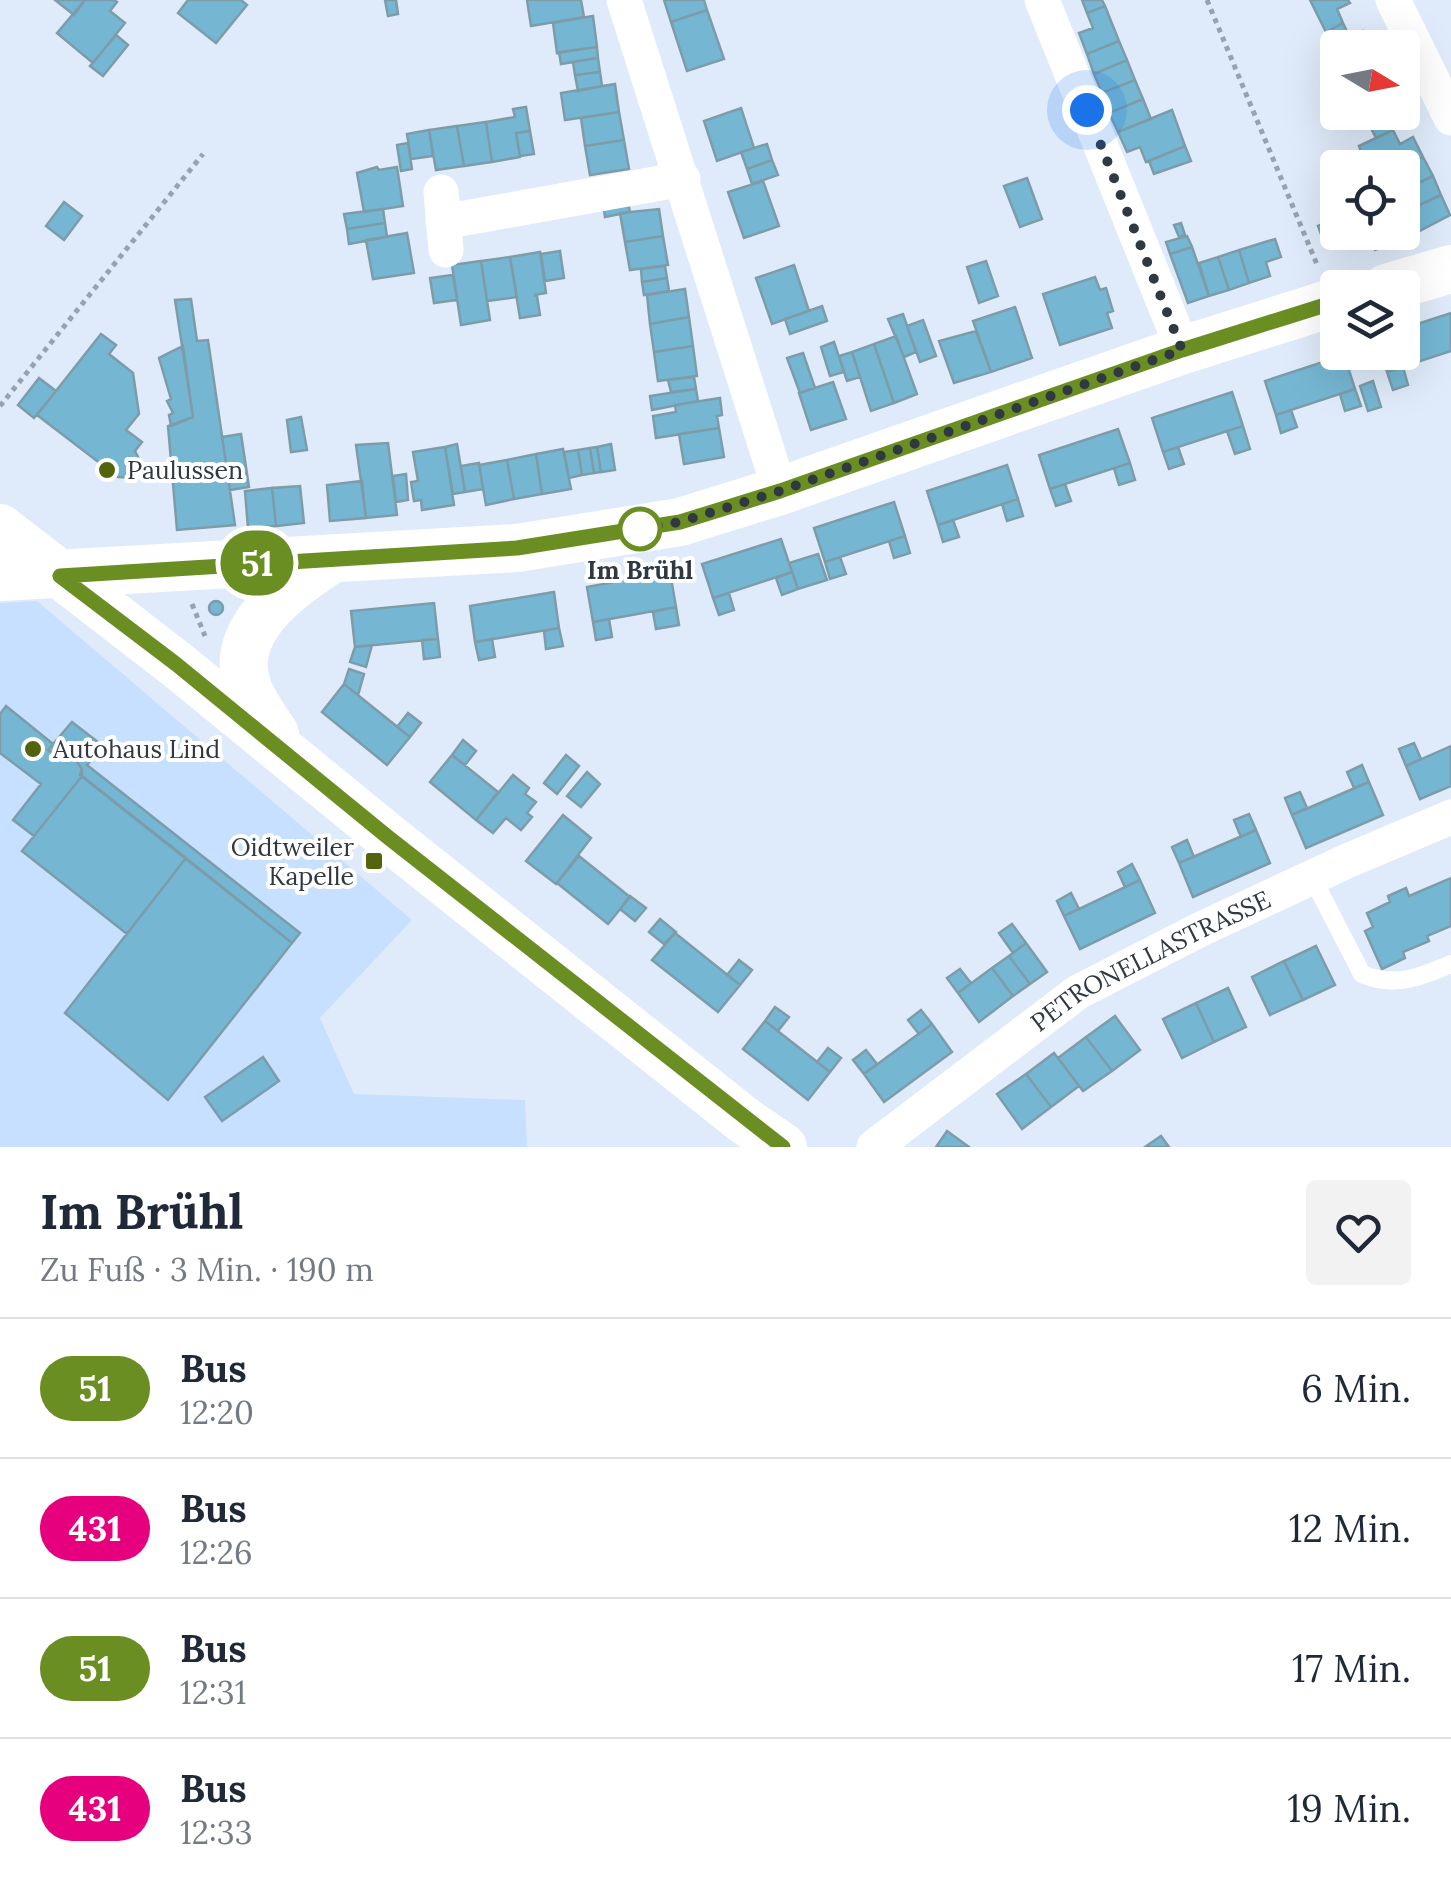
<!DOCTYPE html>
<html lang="de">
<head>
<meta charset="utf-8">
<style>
	:root { --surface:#fff; --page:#f2f2f3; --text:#1f2937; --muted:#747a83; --line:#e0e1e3 }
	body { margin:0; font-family:Lora,serif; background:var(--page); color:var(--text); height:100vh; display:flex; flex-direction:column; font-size:38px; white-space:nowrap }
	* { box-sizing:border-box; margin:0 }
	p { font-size:32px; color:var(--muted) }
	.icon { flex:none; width:55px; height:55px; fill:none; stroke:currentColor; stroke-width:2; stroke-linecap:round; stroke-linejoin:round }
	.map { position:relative; height:1147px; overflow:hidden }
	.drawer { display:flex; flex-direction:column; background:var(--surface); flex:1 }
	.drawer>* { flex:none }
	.badge { padding:0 20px; border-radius:32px; font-size:35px; line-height:65px }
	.needle { width:65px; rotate:100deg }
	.fabs { position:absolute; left:1320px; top:30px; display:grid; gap:20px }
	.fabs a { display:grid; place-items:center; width:100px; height:100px; border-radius:10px; background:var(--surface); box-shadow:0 10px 40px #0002; font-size:50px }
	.you { position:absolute; width:50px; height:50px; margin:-25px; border:8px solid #fff; border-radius:50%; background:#1a73e8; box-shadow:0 0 0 15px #1a73e833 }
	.map>.badge { position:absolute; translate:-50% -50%; box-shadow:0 0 0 5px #fff }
	.round { display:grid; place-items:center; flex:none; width:105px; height:105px; border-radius:10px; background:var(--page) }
	.summary { display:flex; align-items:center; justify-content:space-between; height:170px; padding:0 40px }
	h1 { font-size:48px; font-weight:700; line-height:75px }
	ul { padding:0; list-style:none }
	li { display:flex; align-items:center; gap:30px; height:140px; padding:0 40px; border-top:2px solid var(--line) }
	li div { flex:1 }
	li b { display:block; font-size:38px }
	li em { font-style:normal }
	li .badge { min-width:110px; font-weight:700; text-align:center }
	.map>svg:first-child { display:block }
	.built { fill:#c8e0ff }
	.building { fill:#75b7d3; stroke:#7d9caa; stroke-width:2.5 }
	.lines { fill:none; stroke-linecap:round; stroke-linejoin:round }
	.path { stroke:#97a2ae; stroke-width:5; stroke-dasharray:5 5; stroke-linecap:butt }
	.lane { stroke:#fff; stroke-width:18 }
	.street { stroke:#fff; stroke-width:35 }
	.secondary { stroke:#fff; stroke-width:48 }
	.line-casing { stroke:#fff; stroke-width:22 }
	.line { stroke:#6b8e23; stroke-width:15 }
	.walk { stroke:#303841; stroke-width:10; stroke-dasharray:0 18 }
	.poi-dot { fill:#54640c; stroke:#fff; stroke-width:4 }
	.stop-dot { fill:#fff; stroke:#6b8e23; stroke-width:5 }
	.labels { text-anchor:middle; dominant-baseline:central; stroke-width:8; stroke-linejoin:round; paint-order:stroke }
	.poi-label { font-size:25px; fill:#303841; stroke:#fff; text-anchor:start }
	.stop-label { font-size:25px; font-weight:bold; fill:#303841; stroke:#fff }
	.street-label { font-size:25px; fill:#303841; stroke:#fff }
</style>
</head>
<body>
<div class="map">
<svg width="1451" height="1147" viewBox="0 0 1451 1147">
	<rect width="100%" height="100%" fill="#dfebfa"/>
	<path class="built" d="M37,601L412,920L320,1018L354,1094L525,1100L527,1147H0V603Z"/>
	<path class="building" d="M55,0H85L74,15Z
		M85,0H114L117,2L110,11L125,23L93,63L57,33Z
		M188,0H241L247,5L216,43L178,13Z
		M385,0H396L398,14L388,16Z
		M527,0H581L584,17L531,26Z
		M664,0H704L707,10L671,22Z
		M1082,0H1102L1105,6L1087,13Z
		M1310,0H1348L1350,3L1337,9L1343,23L1326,32Z
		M1105,6L1119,41L1087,54L1079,33L1093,28L1087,13Z
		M707,10L724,59L687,71L671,22Z
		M593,16L597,47L557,53L553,23Z
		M1343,23L1350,38L1363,31L1371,48H1338V58L1326,32Z
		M116,35L128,45L103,76L90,66Z
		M1119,41L1127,60L1094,74L1087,54Z
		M597,47L598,58L561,64L559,52Z
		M598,58L600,72L575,75L573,62Z
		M1127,60L1135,80L1102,93L1094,74Z
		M1338,63V90L1334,92L1324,69Z
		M600,72L602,86L578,91L575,75Z
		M1135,80L1143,99L1109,113L1102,93Z
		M615,84L619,112L565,120L561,93Z
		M1143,99L1151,119L1118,132L1109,113Z
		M526,107L530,131L516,133L520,157L492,162L486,122L515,117L513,109Z
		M741,108L754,148L717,161L704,121Z
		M1172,110L1185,146L1146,162L1140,147L1127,152L1118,132Z
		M619,112L624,140L585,146L581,118Z
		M1363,112H1393L1387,116L1393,130L1376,138Z
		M486,122L492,162L464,166L457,126Z
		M457,126L464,166L436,170L429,130Z
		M429,130L433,156L411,159L407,134Z
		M1393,130L1400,144L1413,137L1423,157L1401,168H1366L1359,146Z
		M530,131L534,154L520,156L516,133Z
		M624,140L629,169L590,175L585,146Z
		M408,143L412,169L401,171L397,145Z
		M767,144L772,160L747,169L741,152Z
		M1185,146L1191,161L1154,174L1149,161Z
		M1423,157L1433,176L1402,191L1401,168Z
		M772,160L778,175L752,184L747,169Z
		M377,167L379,170L397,167L403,206L364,212L357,173Z
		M1433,176L1441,195L1402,213V191Z
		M1027,178L1042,219L1020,227L1004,186Z
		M763,181L779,226L744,238L728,192Z
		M1441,195L1450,215L1404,239L1400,232L1402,223L1413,218L1409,210Z
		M627,198L630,212L605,217L603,202Z
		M64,202L82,216L64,240L46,226Z
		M383,209L385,223L347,229L344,214Z
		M659,209L663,236L625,242L620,213Z
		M1338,217V227L1321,234L1318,226Z
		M385,223L387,237L349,244L347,229Z
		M1181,223L1185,235L1179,237L1174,225Z
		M1380,232L1385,246L1375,250L1369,236Z
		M407,233L414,273L373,279L366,240Z
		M663,236L668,265L630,270L625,242Z
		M1187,236L1192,247L1170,254L1166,242Z
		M1275,239L1281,257L1266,262L1270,276L1249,283L1239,250Z
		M1192,247L1209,296L1188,303L1170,254Z
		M1239,250L1249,283L1229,290L1218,257Z
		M560,251L564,278L545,281L541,254Z
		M540,252L546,293L534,295L537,296L540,315L520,318L510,257Z
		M510,257L517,297L487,301L481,261Z
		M1218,257L1229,290L1209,296L1199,263Z
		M481,261L490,320L461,325L452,265Z
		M986,261L998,296L979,303L967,267Z
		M794,265L809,311L772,324L756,278Z
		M665,266L667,278L642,282L641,269Z
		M453,275L457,300L434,303L430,278Z
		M1095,277L1100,290L1106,288L1113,311L1107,313L1112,328L1060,345L1043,294Z
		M667,278L669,291L644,295L642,282Z
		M685,289L689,317L650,324L647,295Z
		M191,299L197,341L208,340L235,525L177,530L168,426L193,417L175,300Z
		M822,306L827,321L790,334L785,319Z
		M1015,307L1032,358L991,372L973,321Z
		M1451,313V351L1387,372L1381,352H1402V329Z
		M903,314L916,352L904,357L888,319Z
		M689,317L693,346L654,352L650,324Z
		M923,320L936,356L920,362L907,326Z
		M976,331L991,372L954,383L939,341Z
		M101,334L116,345L109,354L133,373L139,414L126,430L142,442L135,451L142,465L133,478L118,477L37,415Z
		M896,336L917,394L894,403L874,344Z
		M834,342L844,372L830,376L821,347Z
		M874,344L894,403L871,411L852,352Z
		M183,346L193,417L171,426L169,415L173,413L167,401L171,399L159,358Z
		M693,346L697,376L658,381L654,352Z
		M852,352L860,377L847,381L839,356Z
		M803,353L815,388L800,393L787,358Z
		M1344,355L1355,389L1276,415L1265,381Z
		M1403,367L1408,385L1393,390L1387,372Z
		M694,377L696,389L671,392L668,380Z
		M39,378L56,391L34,418L18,405Z
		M1373,381L1381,407L1368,411L1360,386Z
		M833,382L846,419L811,430L799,393Z
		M696,389L698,401L652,410L650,396Z
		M1355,389L1361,406L1345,411L1340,394Z
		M1232,392L1243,426L1163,452L1152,418Z
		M720,398L722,415L717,416L719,428L656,438L653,416L676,412L675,405Z
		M1291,410L1297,427L1281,433L1276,415Z
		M301,417L307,450L291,452L287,420Z
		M1243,426L1250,449L1235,454L1227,431Z
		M719,428L724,457L684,464L679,434Z
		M1118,429L1130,463L1050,489L1039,455Z
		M241,434L249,487L230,490L222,437Z
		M388,443L397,515L366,518L356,445Z
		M457,444L465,492L453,494L445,447Z
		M611,444L615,470L601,472L597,447Z
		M445,447L454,505L422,510L421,500L414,501L411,482L418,481L413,452Z
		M597,447L601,472L594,473L590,448Z
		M1178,447L1184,464L1169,469L1163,452Z
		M590,448L594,473L582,475L578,450Z
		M563,449L571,489L542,494L536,454Z
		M578,450L582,475L569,478L564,452Z
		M536,454L542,494L514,499L507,460Z
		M507,460L514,499L486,505L479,465Z
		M479,463L483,489L465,492L461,466Z
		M1130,463L1135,480L1119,485L1114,468Z
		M1007,465L1018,499L938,525L927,491Z
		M406,474L408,500L396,502L393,476Z
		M362,481L366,518L330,521L327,485Z
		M1065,484L1071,501L1056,506L1050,489Z
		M300,486L304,523L276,526L272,488Z
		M272,488L276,526L248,528L245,491Z
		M1018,499L1023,516L1007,521L1002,504Z
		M894,502L905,536L825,562L814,528Z
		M953,520L959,537L943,542L938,525Z
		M905,536L910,553L894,558L889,541Z
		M781,539L792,572L713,598L702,564Z
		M818,554L827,580L798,589L789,563Z
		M840,557L846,574L830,579L825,562Z
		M670,572L676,607L593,622L587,587Z
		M792,572L798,589L782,595L776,578Z
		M554,592L559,628L475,642L470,606Z
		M729,593L734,610L719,615L713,598Z
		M209 608a7 7 0 1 1 14 0a7 7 0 1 1-14 0Z
		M434,603L438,639L355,647L351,611Z
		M676,607L679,625L656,629L653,612Z
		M609,619L612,637L596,640L593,622Z
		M559,628L563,646L546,649L544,631Z
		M438,639L440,657L424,659L422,640Z
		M492,639L495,657L479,660L475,642Z
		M372,645L366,667L350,662L355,647Z
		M349,669L364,674L358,695L344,684Z
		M344,684L410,737L387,765L322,712Z
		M6,706L53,744L48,750L62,760L75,759L82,769V776L34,836L13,820L41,784L0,753V714Z
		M408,713L421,723L410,737L397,727Z
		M72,722L103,746L87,765L300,933L292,943L80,775L82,769L75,759L62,760L48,750Z
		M463,740L476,751L465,765L452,755Z
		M1414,743L1421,759L1406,766L1399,749Z
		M1451,746V786L1420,799L1406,766Z
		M452,755L498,792L476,820L430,782Z
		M566,755L579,766L557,794L544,783Z
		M1362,765L1369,782L1354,788L1347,772Z
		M587,772L600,784L581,807L567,796Z
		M513,775L529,788L525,794L536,802L527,813L532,817L521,830L506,818L493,833L476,820Z
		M82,776L186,858L127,934L22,851Z
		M1369,782L1383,815L1306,848L1292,815Z
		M1300,792L1307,808L1292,815L1285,798Z
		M1249,814L1256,830L1241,837L1234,820Z
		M563,815L591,838L556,884L526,861Z
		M1256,830L1270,863L1193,897L1179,863Z
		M1187,840L1194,857L1179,863L1172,847Z
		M579,856L630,897L608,924L557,883Z
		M186,858L292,943L168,1100L65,1013Z
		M1132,864L1140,880L1125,887L1118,872Z
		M1451,878V926L1427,936L1429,941L1403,952L1405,958L1382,969L1365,931L1373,927L1367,913L1390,902L1388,896L1406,888L1409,896Z
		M1140,880L1155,913L1080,949L1064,916Z
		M1071,893L1079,909L1064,916L1057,901Z
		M630,896L646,908L635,921L620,909Z
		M660,919L676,932L664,944L649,932Z
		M1012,924L1026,943L1013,953L999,933Z
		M675,933L740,985L718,1012L652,960Z
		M1026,943L1047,972L1030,984L1009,956Z
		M1316,946L1335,985L1303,1000L1284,961Z
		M1009,956L1030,984L1013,996L992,968Z
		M739,960L752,970L740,985L727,975Z
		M1284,961L1303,1000L1270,1015L1252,977Z
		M992,968L1013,996L979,1022L958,993Z
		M960,969L971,983L958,993L947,978Z
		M1228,988L1246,1027L1214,1042L1196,1003Z
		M1196,1003L1214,1042L1182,1058L1163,1019Z
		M775,1007L789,1017L778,1031L765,1021Z
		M921,1010L932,1024L919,1034L908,1020Z
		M1115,1016L1140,1050L1112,1071L1086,1037Z
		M765,1021L830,1072L808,1100L743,1049Z
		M932,1024L952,1052L884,1102L864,1074Z
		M1086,1037L1112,1071L1083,1091L1058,1058Z
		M828,1048L841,1058L830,1072L817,1062Z
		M866,1050L877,1064L864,1074L853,1060Z
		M1054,1053L1079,1086L1051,1107L1026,1074Z
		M263,1057L279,1081L222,1121L205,1097Z
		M1026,1074L1051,1107L1022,1129L997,1094Z
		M947,1131L969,1147H936Z
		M1161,1136L1169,1147H1145Z"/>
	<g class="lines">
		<path class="path" d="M1207,0L1318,267
			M0,406L203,154
			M192,604L205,636"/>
		<path class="lane" d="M1312,877L1362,974C1394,988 1421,977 1451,964"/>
		<g class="street">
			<path d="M624,0L780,491"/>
			<path d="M1042,0L1183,350"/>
			<path d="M1393,0L1451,118"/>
			<path d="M441,192L446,250"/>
			<path d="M443,222L683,179"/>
			<path id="s1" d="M874,1147L1078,992L1201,929L1347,861L1451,817"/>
		</g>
		<path class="secondary" d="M1386,288L1451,269
			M0,528L176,664L389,838L745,1121L783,1147
			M0,577L517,548L680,522L780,491L1183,350L1338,301
			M275,734C266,721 257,707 250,693C223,631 290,587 333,558"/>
	</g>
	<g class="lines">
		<defs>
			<path id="line" d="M783,1147L389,838L176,664L60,576L517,548L680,522L780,491L1182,350L1338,301"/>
		</defs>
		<use href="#line" class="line-casing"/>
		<use href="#line" class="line"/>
		<path class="walk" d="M640,529L680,522L780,491L1182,350L1087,110"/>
	</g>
	<g class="poi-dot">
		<circle cx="107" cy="470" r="10"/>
		<circle cx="33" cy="749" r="10"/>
		<rect x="364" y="851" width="20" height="20" rx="5"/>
	</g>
	<circle class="stop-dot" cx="640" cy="529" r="20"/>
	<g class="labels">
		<g class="poi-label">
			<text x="127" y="470">Paulussen</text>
			<text x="53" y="749">Autohaus Lind</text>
			<text x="354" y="847" text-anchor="end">Oidtweiler<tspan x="354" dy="29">Kapelle</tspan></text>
		</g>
		<g class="stop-label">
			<text x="640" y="570">Im Brühl</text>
		</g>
		<g class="street-label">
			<text stroke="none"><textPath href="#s1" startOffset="335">PETRONELLASTRASSE</textPath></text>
		</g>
	</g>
</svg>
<div class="fabs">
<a><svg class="needle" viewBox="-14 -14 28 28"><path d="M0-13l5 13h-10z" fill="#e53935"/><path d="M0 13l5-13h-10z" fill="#747a83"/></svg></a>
<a><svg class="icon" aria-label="locate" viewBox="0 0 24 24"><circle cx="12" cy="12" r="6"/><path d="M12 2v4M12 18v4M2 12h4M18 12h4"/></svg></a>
<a><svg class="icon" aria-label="layers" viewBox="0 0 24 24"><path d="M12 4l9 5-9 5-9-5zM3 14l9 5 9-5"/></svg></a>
</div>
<div class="you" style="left:1087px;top:110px"></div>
<b class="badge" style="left:257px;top:563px;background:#6b8e23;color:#fff">51</b>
</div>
<section class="drawer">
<div class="summary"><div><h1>Im Brühl</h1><p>Zu Fuß · 3 Min. · 190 m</p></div><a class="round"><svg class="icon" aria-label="heart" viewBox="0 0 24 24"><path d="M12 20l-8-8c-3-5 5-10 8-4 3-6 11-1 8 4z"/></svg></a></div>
<ul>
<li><span class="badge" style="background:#6b8e23;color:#fff">51</span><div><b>Bus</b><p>12:20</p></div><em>6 Min.</em></li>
<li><span class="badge" style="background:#e6007e;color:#fff">431</span><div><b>Bus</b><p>12:26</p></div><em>12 Min.</em></li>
<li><span class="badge" style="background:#6b8e23;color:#fff">51</span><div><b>Bus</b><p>12:31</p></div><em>17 Min.</em></li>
<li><span class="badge" style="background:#e6007e;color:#fff">431</span><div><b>Bus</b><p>12:33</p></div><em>19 Min.</em></li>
</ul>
</section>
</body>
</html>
